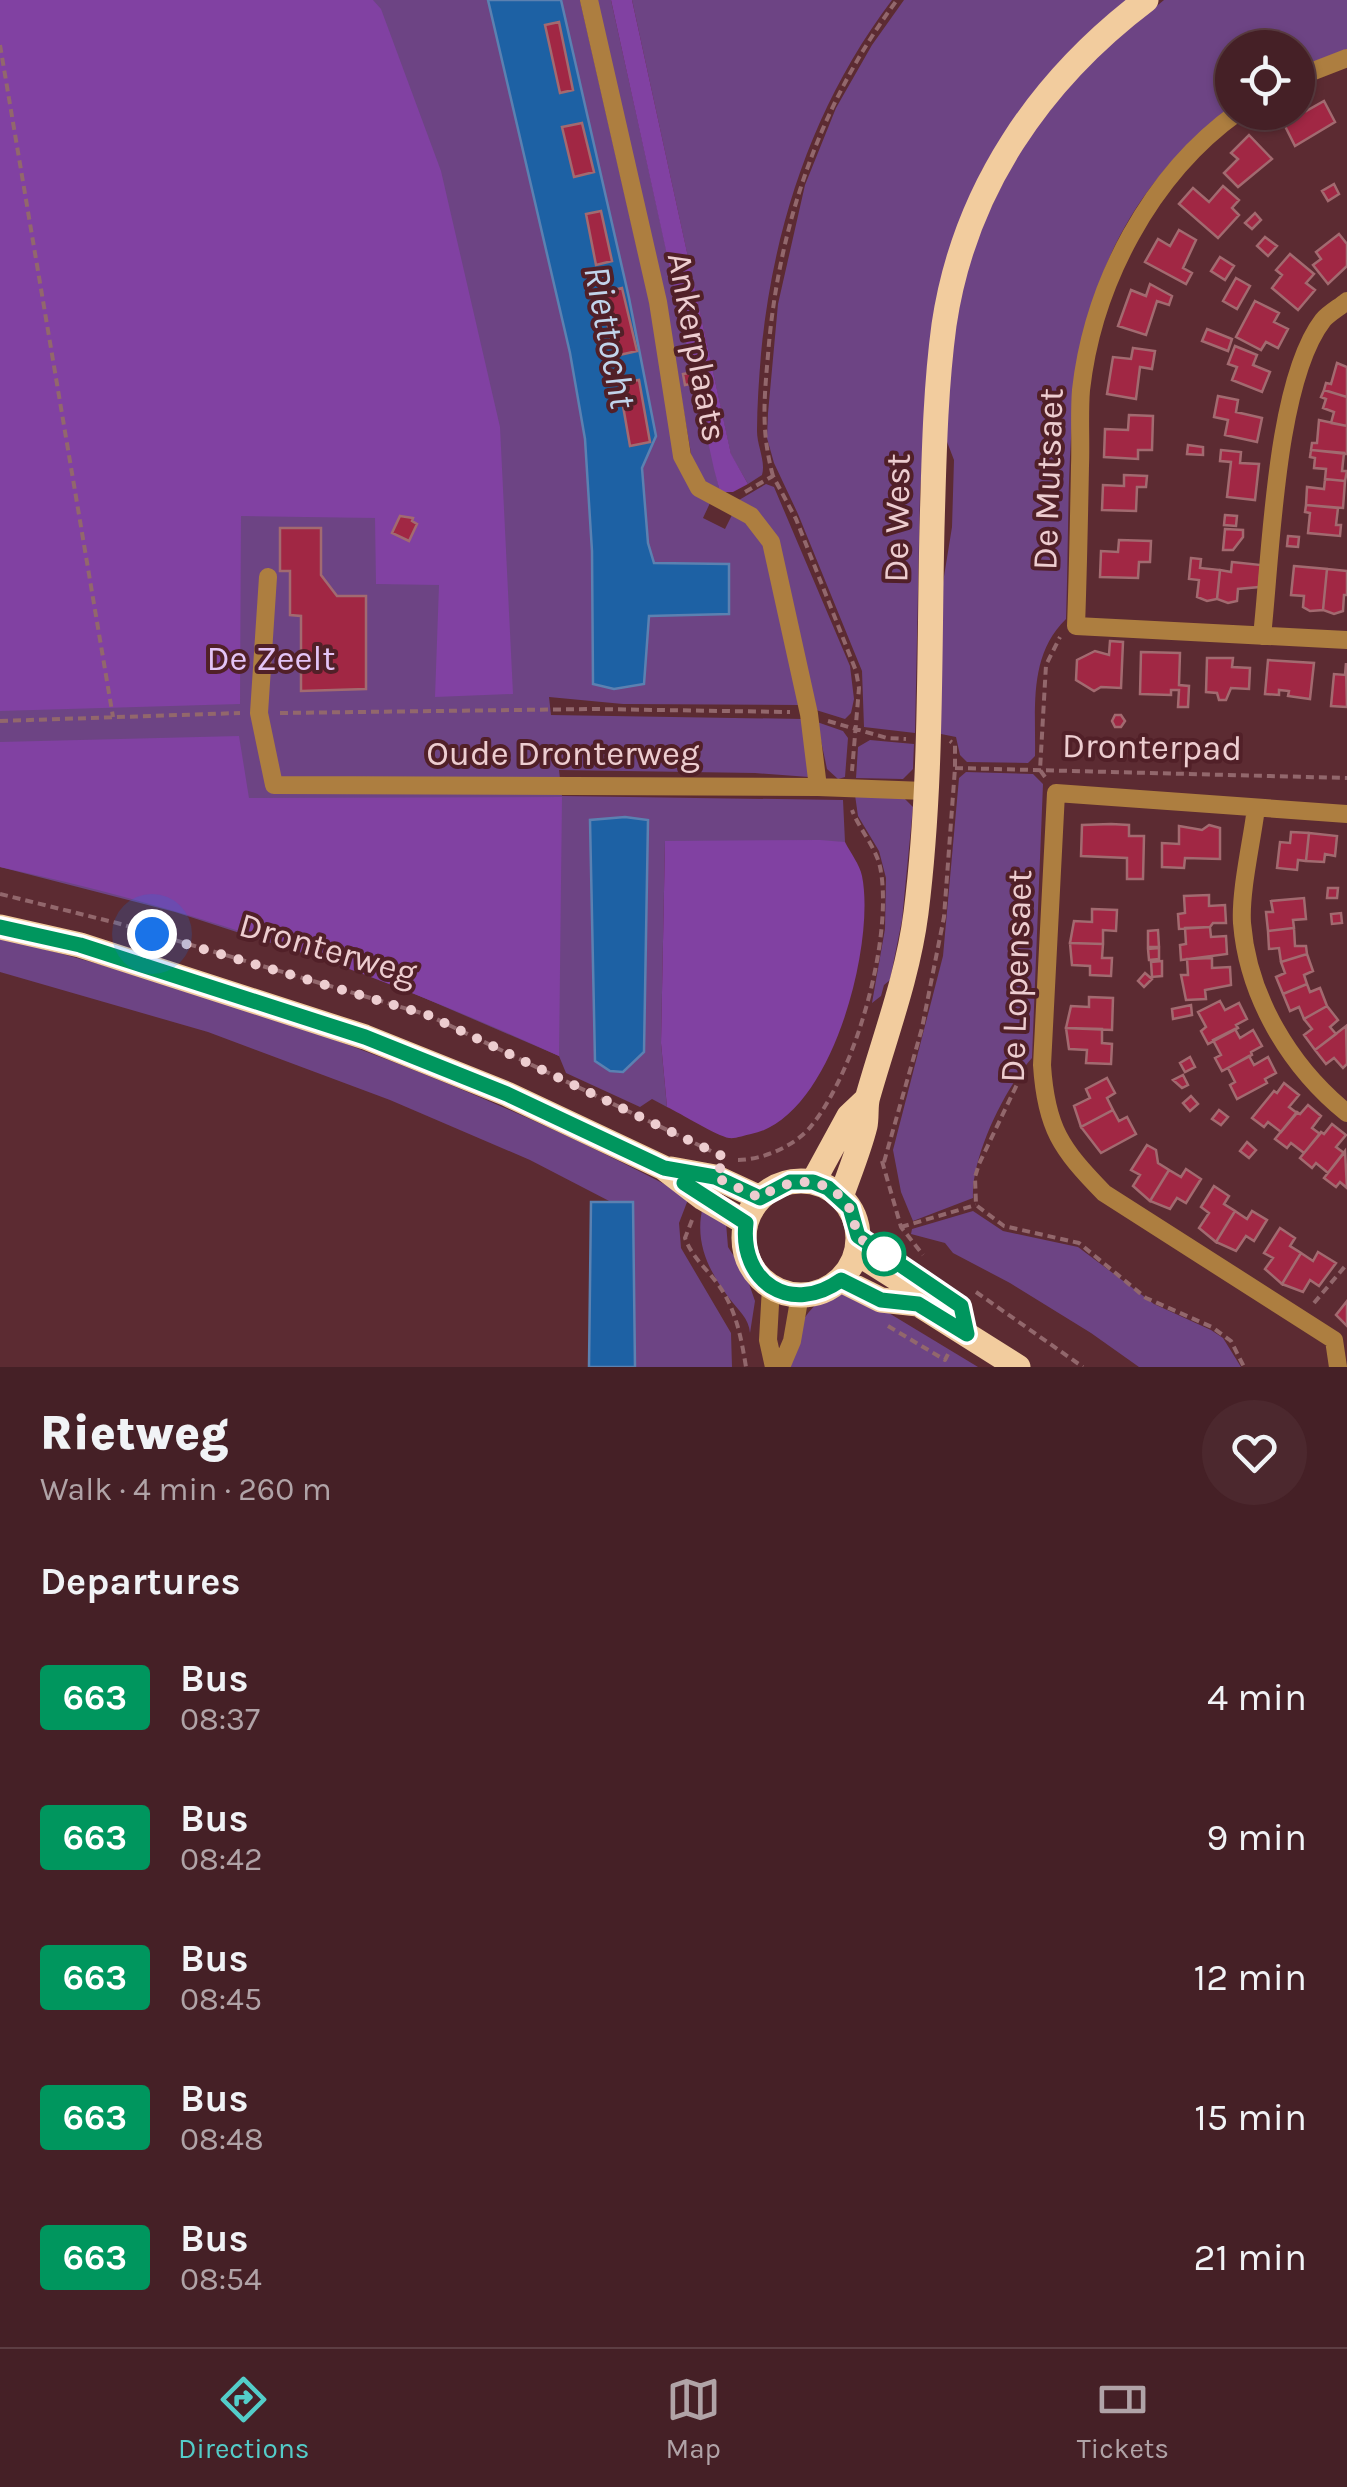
<!DOCTYPE html>
<html lang="en">
<head>
<meta charset="utf-8">
<style>
	:root { --surface:#452026; --page:#4c282e; --text:#f1f3f6; --muted:#b0a3a7; --line:#5d3e43; --accent:#53cdc9 }
	body { margin:0; font-family:Karla,sans-serif; background:var(--page); color:var(--text); height:100vh; display:flex; flex-direction:column; font-size:38px; white-space:nowrap }
	* { box-sizing:border-box; margin:0 }
	p { font-size:32px; color:var(--muted) }
	.icon { flex:none; width:55px; height:55px; fill:none; stroke:currentColor; stroke-width:2; stroke-linecap:round; stroke-linejoin:round }
	.map { position:relative; height:1367px; overflow:hidden }
	.drawer { display:flex; flex-direction:column; background:var(--surface); flex:1 }
	.drawer>* { flex:none }
	.badge { padding:0 20px; border-radius:8px; font-size:35px; line-height:65px }
	.buttons { position:absolute; left:1215px; top:30px; display:grid; gap:20px }
	.buttons a { display:grid; place-items:center; width:100px; height:100px; border-radius:50%; background:var(--surface); box-shadow:0 2px 8px #0004,0 0 0 2px var(--line); font-size:50px }
	.you { position:absolute; width:50px; height:50px; margin:-25px; border:8px solid #fff; border-radius:50%; background:#1a73e8; box-shadow:0 0 0 15px #1a73e833 }
	.map>.badge { position:absolute; translate:-50% -50%; box-shadow:0 0 0 5px #fff }
	h2 { padding:0 40px; font-size:38px; line-height:90px }
	.round { display:grid; place-items:center; flex:none; width:105px; height:105px; border-radius:52px; background:var(--page) }
	.summary { display:flex; align-items:center; justify-content:space-between; height:170px; padding:0 40px }
	h1 { font-size:48px; font-weight:800; line-height:75px }
	ul { padding:0; list-style:none }
	li { display:flex; align-items:center; gap:30px; height:140px; padding:0 40px }
	li div { flex:1 }
	li b { display:block; font-size:38px }
	li em { font-style:normal }
	li .badge { min-width:110px; font-weight:700; text-align:center }
	.tabs { display:flex; justify-content:space-around; align-items:center; height:140px; border-top:2px solid var(--line); background:var(--surface); font-size:28px; color:var(--muted) }
	.tabs a { display:grid; justify-items:center; gap:5px }
	.tabs .current { color:var(--accent) }
	.map>svg:first-child { display:block }
	.green { fill:#6d4484; fill-rule:evenodd }
	.forest { fill:#8141a2 }
	.water { fill:#1d61a4; stroke:#5b81b1; stroke-width:2.5 }
	.building { fill:#a12744; stroke:#a26a70; stroke-width:2.5 }
	.lines { fill:none; stroke-linecap:round; stroke-linejoin:round }
	.path { stroke:#92676c; stroke-width:4; stroke-dasharray:8 5; stroke-linecap:butt }
	.minor { stroke:#ad7e40; stroke-width:18 }
	.major { stroke:#f2cc9e; stroke-width:25 }
	.line-casing { stroke:#fff; stroke-width:22 }
	.line { stroke:#00965e; stroke-width:15 }
	.walk { stroke:#edcdd0; stroke-width:10; stroke-dasharray:0 18 }
	.stop-dot { fill:#fff; stroke:#00965e; stroke-width:5 }
	.labels { text-anchor:middle; dominant-baseline:central; stroke-width:8; stroke-linejoin:round; paint-order:stroke }
	.street-label { font-size:35px; fill:#edcdd0; stroke:#512028 }
	.park-label { font-size:35px; fill:#e3c4f6; stroke:#512028 }
	.water-label { font-size:38px; font-style:italic; fill:#c1d4eb; stroke:#512028 }
</style>
</head>
<body>
<div class="map">
<svg width="1347" height="1367" viewBox="0 0 1347 1367">
	<rect width="100%" height="100%" fill="#5c2b32"/>
	<path class="green" d="M0,0H488L570,353L585,439L592,551L593,683L623,688L644,684L649,616L729,564H654L648,543L642,468L656,436L561,0H580L650,304L678,466L692,492L710,503L703,518L725,529L733,513L745,522L764,544L800,705L623,704L549,697L551,715L803,719L809,777L755,773L559,770L562,796L843,800L845,842L665,841L661,1043L667,1107L652,1099L640,1107L566,1073L559,1056L373,976L175,912L0,867ZM625,817L623,1072L610,1071L590,821Z
		M595,0H611L720,492L704,482L693,465L662,285Z
		M632,0H892C814,103 773,226 761,354C759,379 757,406 757,431C757,446 766,461 762,475L748,484L731,455Z
		M904,0H1127C1066,46 1018,106 981,172L930,347L920,493L915,733L864,727L862,671L798,514L774,463L767,438L768,413L778,304L805,185L836,108L872,45Z
		M1164,0H1347V49L1298,68V48H1232V106C1051,247 1073,414 1066,619C1028,656 1036,708 1035,756L1028,763L967,762L960,755L956,737L936,733L940,601L952,527L954,460L944,434L950,346L973,244L1022,144L1080,69Z
		M766,484L774,487L850,666L854,699L851,713L845,719L816,710L790,592L739,500Z
		M817,722L843,731L848,738L845,777L838,779L827,769Z
		M870,740L914,744L913,769L903,779L856,778L858,747Z
		M966,772L1033,774L1043,784L1032,1058C1005,1088 971,1157 973,1198L913,1221L901,1192L893,1150L943,956L959,778Z
		M855,795L902,796L913,807L902,920L890,980L884,985L881,996L872,1003L885,929L886,878L879,851L858,816Z
		M0,938C238,997 473,1082 689,1197L679,1223L681,1248L731,1333L732,1367H635L633,1202L613,1203L530,1160L390,1100L208,1032L0,972Z
		M703,1206L726,1223L728,1247L746,1275L755,1301L750,1333C749,1318 738,1310 729,1298C708,1270 694,1241 703,1206Z
		M973,1211L1003,1231L1078,1247L1154,1304L1211,1330L1223,1338L1241,1367H1139L1091,1333L1010,1283L953,1253L945,1243L911,1234L912,1229Z
		M837,1293L864,1298L978,1367H790C796,1333 802,1305 837,1293Z"/>
	<path class="forest" d="M0,0H373L381,9L441,171L500,427L513,694L435,697L439,585L376,584L375,518L241,516L240,704L0,711Z
		M611,0H632L731,454L748,484L733,492H720L714,469Z
		M239,736L249,798L562,797L559,1056C380,974 193,908 0,867V742Z
		M820,840L845,842C850,852 860,865 862,876C876,945 831,1119 751,1134C745,1135 735,1139 729,1138C717,1136 680,1113 667,1107L661,1043L665,841Z"/>
	<path class="water" d="M488,0H561L629,298L656,436L642,468L648,543L654,563L729,564V614L649,616L644,684L614,689L593,684L592,551L585,439L570,353Z
		M625,817L648,820L644,1052L623,1072L610,1071L595,1061L590,820Z
		M591,1202H633L635,1367H589Z"/>
	<path class="building" d="M559,22L573,90L560,93L545,25Z
		M1324,101L1335,122L1295,146L1280,116L1298,112V106L1301,104L1306,111Z
		M582,123L594,172L574,177L562,127Z
		M1249,135L1272,159L1238,187L1224,173L1238,159L1231,153Z
		M1334,184L1339,194L1328,201L1322,191Z
		M1223,186L1239,200L1232,208L1239,215L1218,238L1179,204L1193,188L1209,202Z
		M601,211L612,261L596,265L586,214Z
		M1255,213L1261,220L1252,229L1245,223Z
		M1179,230L1196,240L1183,268L1192,273L1186,284L1145,262L1158,239L1170,246Z
		M1339,234L1347,244V266L1328,284L1313,265L1321,259L1316,252Z
		M1265,237L1277,246L1268,256L1257,246Z
		M1290,254L1314,274L1306,283L1315,290L1298,310L1272,288L1282,275L1276,270Z
		M1220,257L1234,266L1225,280L1211,271Z
		M1236,278L1250,286L1237,309L1223,301Z
		M1150,284L1172,296L1169,305L1157,301L1146,335L1118,326L1131,290L1146,296Z
		M622,288L637,351L615,356L600,293Z
		M1255,301L1279,313L1274,322L1288,329L1278,348L1266,342L1261,350L1236,337Z
		M1207,329L1232,339L1228,351L1202,341Z
		M1235,346L1257,355L1253,365L1270,372L1262,392L1232,380L1237,367L1228,364Z
		M1133,348L1155,351L1152,369L1140,367L1136,399L1107,394L1113,357L1131,359Z
		M1337,363L1347,367V397L1324,390L1326,383L1331,384Z
		M700,371L702,382L685,385L683,374Z
		M639,380L650,442L630,446L619,383Z
		M1324,390L1347,397V426L1331,423L1334,412L1323,408L1326,399L1321,397Z
		M1218,396L1238,400L1236,412L1262,418L1257,442L1225,435L1228,420L1214,417Z
		M1129,415L1153,416L1152,450H1138V459L1104,457L1105,429L1128,430Z
		M1319,420L1347,426V454L1311,450L1312,443H1317Z
		M1188,445L1203,447V455L1187,454Z
		M1221,450L1241,452L1240,463L1259,464L1255,500L1227,497L1231,462L1220,461Z
		M1311,450L1344,453L1342,471H1347L1345,481L1325,479L1326,469L1314,468L1315,458L1310,457Z
		M1124,475L1147,476L1146,487H1137L1136,511L1102,510L1103,485L1124,486Z
		M1325,479L1345,481L1343,508L1306,505L1307,487L1324,489Z
		M1306,505L1338,508L1336,525H1341L1340,536L1308,533L1310,513L1305,512Z
		M1225,515L1237,516L1236,526L1224,525Z
		M400,516L413,518L412,521L417,524L409,541L392,533Z
		M280,528H321V575L337,596H366V689L301,691V616L290,615V571H280Z
		M1225,529L1243,530V537L1233,550H1223Z
		M1288,536L1299,537L1298,547L1287,546Z
		M1119,540L1151,541L1150,562H1139L1138,578L1100,577L1101,551L1118,552Z
		M1191,558L1201,559L1200,568L1220,570L1217,599L1207,601L1197,597L1199,580L1189,579Z
		M1232,562L1261,565L1259,587L1238,589L1237,601L1228,603L1217,599L1220,570L1231,572Z
		M1294,566L1327,569L1323,610L1310,611L1303,607L1304,596L1291,595Z
		M1327,569L1347,571V595H1344L1343,611L1334,614L1323,610Z
		M1110,641L1123,642L1121,688L1101,687L1094,691L1076,680L1077,660L1095,651L1109,655Z
		M1141,652L1180,653L1179,685L1189,686L1188,707H1178L1179,690H1171V695L1140,694Z
		M1207,658H1233L1232,667L1250,668L1249,689L1231,688L1226,700H1219L1217,693L1206,692Z
		M1268,660L1314,663L1310,699L1288,696L1289,691L1279,690V695L1265,694Z
		M1346,663L1347,707L1331,706L1334,674L1345,675Z
		M1115,715H1121L1125,721L1121,727H1115L1112,721Z
		M1111,824L1129,825V836H1144L1143,879H1127V858L1081,856L1082,825Z
		M1209,825L1220,828V859L1185,858L1184,868L1162,867V843L1179,844V826L1202,830Z
		M1291,832L1309,833L1306,861L1298,860L1297,870L1277,868L1280,842L1290,843Z
		M1309,833L1337,836L1335,856L1325,854L1324,862L1306,861Z
		M1328,888H1338L1337,898H1327Z
		M1209,895V906L1225,905L1226,923H1213L1210,927L1179,929L1178,914L1185,913L1184,896Z
		M1304,898L1306,919L1293,920L1294,928L1268,931L1266,912H1273L1271,901Z
		M1092,909L1117,910L1116,931L1103,930V944L1070,943L1074,921L1092,922Z
		M1341,913L1342,923L1332,924L1331,914Z
		M1210,927L1211,937L1226,936L1227,954L1181,960L1180,945L1186,944L1185,928Z
		M1294,928L1295,946H1306L1307,954L1281,962L1279,948L1269,949L1268,931Z
		M1158,930L1159,947H1148V931Z
		M1070,943L1103,944L1102,958H1112L1111,976L1090,975V966L1072,965Z
		M1159,948V959L1149,960L1148,949Z
		M1307,954L1313,971L1304,975L1307,984L1283,994L1276,977L1285,973L1281,962Z
		M1212,958V968L1230,967L1231,985L1205,990L1206,999L1186,1000L1181,975H1188L1187,959Z
		M1162,961V976L1152,977L1151,962Z
		M1145,973L1152,979L1144,987L1138,981Z
		M1307,984L1310,992L1320,988L1327,1006L1304,1019L1299,1007L1290,1011L1283,994Z
		M1089,997L1113,998L1112,1030L1066,1028L1071,1006L1089,1007Z
		M1220,1001L1225,1010L1239,1003L1247,1019L1236,1025L1238,1028L1208,1044L1201,1031L1206,1027L1198,1012Z
		M1191,1005L1192,1015L1173,1019L1172,1009Z
		M1327,1006L1338,1020L1330,1027L1336,1034L1315,1050L1304,1035L1312,1029L1304,1019Z
		M1346,1026L1347,1064L1343,1068L1334,1058L1326,1064L1315,1050Z
		M1066,1028L1102,1029V1043L1112,1044L1111,1064L1086,1063L1087,1050L1069,1049Z
		M1235,1029L1240,1038L1253,1030L1262,1046L1251,1052L1252,1055L1222,1071L1215,1058L1221,1055L1213,1040Z
		M1249,1056L1254,1065L1268,1057L1276,1073L1265,1079L1267,1083L1237,1099L1230,1085L1235,1082L1228,1068Z
		M1190,1057L1195,1067L1185,1072L1180,1063Z
		M1183,1075L1188,1085L1182,1088L1173,1080Z
		M1107,1078L1115,1093L1107,1098L1113,1110L1081,1127L1074,1106L1090,1098L1086,1089Z
		M1284,1083L1299,1095L1289,1107L1297,1113L1281,1132L1268,1122L1264,1127L1252,1118L1274,1091L1277,1093Z
		M1191,1096L1198,1104L1190,1111L1183,1103Z
		M1308,1105L1321,1116L1312,1128L1320,1134L1304,1153L1291,1143L1287,1148L1275,1139L1297,1112L1300,1114Z
		M1113,1110L1119,1121L1127,1117L1136,1134L1101,1153L1081,1127Z
		M1219,1110L1228,1117L1221,1125L1212,1119Z
		M1332,1124L1346,1135L1336,1147L1344,1153L1328,1173L1316,1163L1312,1168L1300,1158L1321,1132L1324,1134Z
		M1247,1142L1256,1150L1249,1158L1240,1151Z
		M1147,1145L1156,1150L1158,1163L1169,1170L1150,1201L1133,1186L1140,1175L1131,1170Z
		M1345,1151L1347,1188L1340,1182L1336,1187L1324,1178Z
		M1186,1169L1201,1179L1186,1203L1177,1198L1170,1209L1150,1201L1169,1170L1181,1177Z
		M1214,1186L1229,1196L1224,1204L1235,1211L1216,1242L1199,1228L1209,1213L1201,1207Z
		M1235,1211L1247,1219L1252,1211L1267,1220L1254,1241L1246,1236L1236,1251L1216,1242Z
		M1280,1228L1295,1238L1290,1246L1301,1253L1282,1284L1265,1269L1273,1258L1264,1253Z
		M1318,1252L1336,1263L1319,1286L1310,1280L1303,1292L1282,1284L1301,1253L1313,1261Z
		M1347,1301V1326L1336,1315Z"/>
	<g class="lines">
		<path class="path" d="M0,45L113,717
			M773,476C761,432 764,400 768,355C778,226 820,104 897,0
			M745,492L773,476L796,519L856,671L859,688L852,771
			M280,713L594,709L790,712
			M0,721L240,713
			M828,721L887,738L906,739
			M955,768L1347,778
			M1045,777L1040,770L1046,665L1060,637
			M0,894L117,923L428,1015L711,1151
			M1022,1074L979,1164L975,1177L976,1205L1004,1226L1079,1243L1146,1298L1212,1327L1231,1341L1244,1367
			M738,1160C763,1160 797,1145 812,1125C856,1070 892,941 881,872C878,849 860,831 852,810
			M882,1161L901,1227L923,1255
			M884,1162L922,1028L944,917L955,768V745L950,741
			M692,1220L685,1238C692,1257 705,1267 717,1283C736,1308 741,1337 746,1367
			M901,1227L976,1205
			M976,1292L1083,1367
			M1314,1303L1347,1264
			M888,1326L945,1360L948,1354"/>
		<path class="minor" d="M589,0L658,302L682,456L699,488L751,516L771,542L809,714L818,787
			M1298,77L1347,58
			M1238,112C1150,175 1093,284 1081,390C1079,415 1081,441 1080,466C1079,519 1078,573 1076,626L1347,640
			M268,577L259,713L274,785L818,787L925,791
			M1262,636C1271,556 1275,382 1323,320C1329,313 1340,307 1347,301
			M1256,808C1252,841 1240,891 1242,923C1248,997 1290,1067 1347,1113
			M858,1236L961,1306L967,1334
			M771,1287L768,1340L774,1367
			M781,1367L792,1341L800,1295
			M1338,1367L1334,1340L1104,1193C1061,1149 1046,1128 1042,1065L1056,793L1347,814"/>
		<path class="major" d="M0,927L80,945L365,1037L507,1094L664,1168L703,1198L746,1223
			M671,1169L715,1177L760,1198
			M744 1238a57 57 0 1 1 114 0a57 57 0 1 1-114 0Z
			M813,1182L849,1116L867,1099
			M841,1197C849,1174 859,1150 865,1126C867,1116 865,1105 868,1096C885,1036 908,976 916,913C932,786 929,656 932,528C934,460 935,392 944,325C964,190 1040,80 1146,0
			M857,1253L898,1279L918,1304L1018,1367
			M841,1280L881,1300L918,1304"/>
	</g>
	<g class="lines">
		<defs>
			<path id="line" d="M0,927L80,945L365,1037L507,1094L664,1168L715,1177L760,1198L790,1182H813L828,1188L850,1208L858,1236L961,1306L967,1334L918,1304L881,1300L841,1280C791,1316 739,1282 746,1223L684,1183"/>
		</defs>
		<use href="#line" class="line-casing"/>
		<use href="#line" class="line"/>
		<path class="walk" d="M152,934L428,1015L726,1158L715,1177L760,1198C789,1175 832,1175 851,1211C855,1218 854,1228 858,1235C862,1242 877,1249 884,1254"/>
	</g>
	<circle class="stop-dot" cx="884" cy="1254" r="20"/>
	<g class="labels">
		<g class="street-label">
			<text transform="translate(697 347) rotate(79)">Ankerplaats</text>
			<text transform="translate(1048 479) rotate(-88)">De Mutsaet</text>
			<text transform="translate(897 518) rotate(-89)">De West</text>
			<text transform="translate(1152 747) rotate(1)">Dronterpad</text>
			<text x="563" y="753">Oude Dronterweg</text>
			<text transform="translate(328 949) rotate(16)">Dronterweg</text>
			<text transform="translate(1016 976) rotate(-88)">De Lopensaet</text>
		</g>
		<g class="park-label">
			<text x="271" y="658">De Zeelt</text>
		</g>
		<g class="water-label">
			<text transform="translate(610 337) rotate(79)">Riettocht</text>
		</g>
	</g>
</svg>
<div class="buttons">
<a><svg class="icon" aria-label="locate" viewBox="0 0 24 24"><circle cx="12" cy="12" r="6"/><path d="M12 2v4M12 18v4M2 12h4M18 12h4"/></svg></a>
</div>
<div class="you" style="left:152px;top:934px"></div>
</div>
<section class="drawer">
<div class="summary"><div><h1>Rietweg</h1><p>Walk · 4 min · 260 m</p></div><a class="round"><svg class="icon" aria-label="heart" viewBox="0 0 24 24"><path d="M12 20l-8-8c-3-5 5-10 8-4 3-6 11-1 8 4z"/></svg></a></div>
<h2>Departures</h2>
<ul>
<li><span class="badge" style="background:#00965e;color:#fff">663</span><div><b>Bus</b><p>08:37</p></div><em>4 min</em></li>
<li><span class="badge" style="background:#00965e;color:#fff">663</span><div><b>Bus</b><p>08:42</p></div><em>9 min</em></li>
<li><span class="badge" style="background:#00965e;color:#fff">663</span><div><b>Bus</b><p>08:45</p></div><em>12 min</em></li>
<li><span class="badge" style="background:#00965e;color:#fff">663</span><div><b>Bus</b><p>08:48</p></div><em>15 min</em></li>
<li><span class="badge" style="background:#00965e;color:#fff">663</span><div><b>Bus</b><p>08:54</p></div><em>21 min</em></li>
</ul>
</section>
<nav class="tabs">
<a class="current"><svg class="icon" aria-label="directions" viewBox="0 0 24 24"><path d="M12 3l9 9-9 9-9-9zM9 14v-3h6M13 9l2 2-2 2"/></svg>Directions</a>
<a><svg class="icon" aria-label="map" viewBox="0 0 24 24"><path d="M3 6l6-2 6 2 6-2v14l-6 2-6-2-6 2zM9 4v14M15 6v14"/></svg>Map</a>
<a><svg class="icon" aria-label="tickets" viewBox="0 0 24 24"><path d="M3 7h18v10H3zM15 7v10"/></svg>Tickets</a>
</nav>
</body>
</html>
